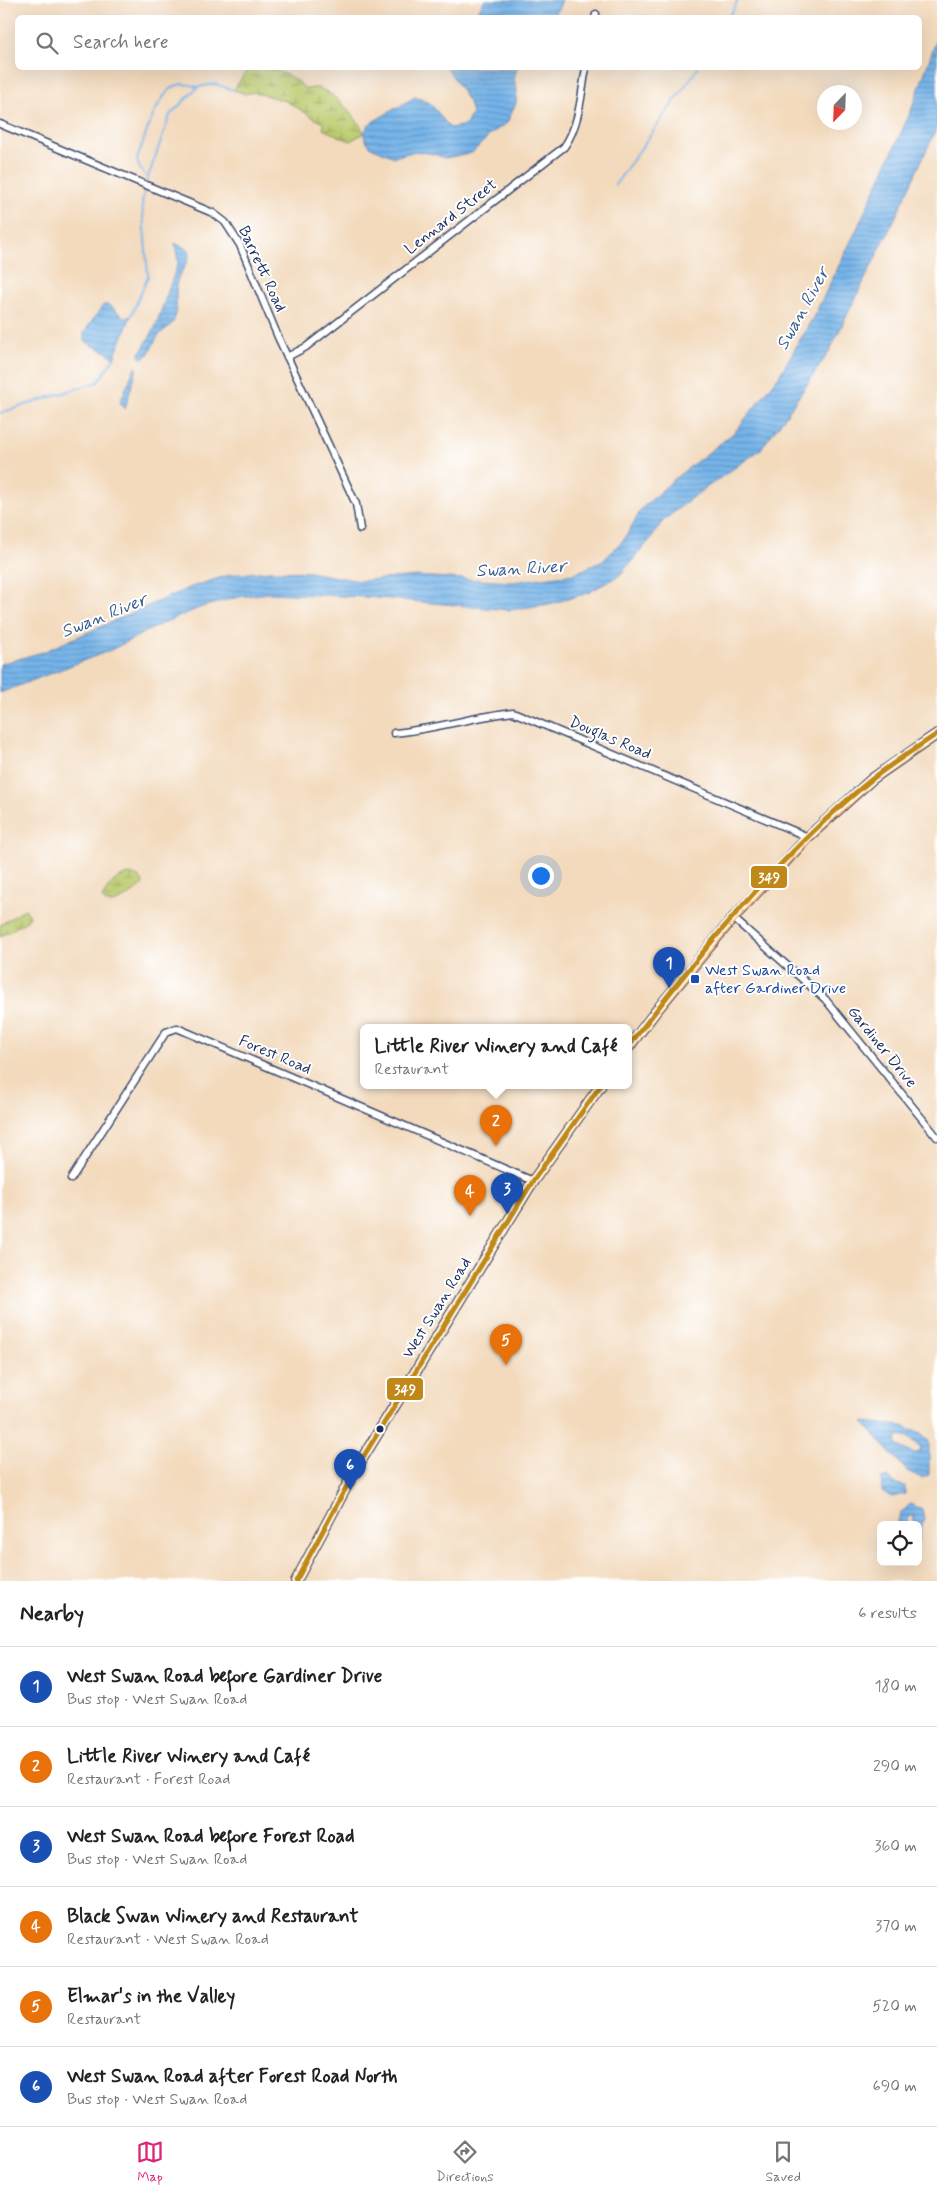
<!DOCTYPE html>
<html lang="en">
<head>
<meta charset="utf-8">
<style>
	:root { --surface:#fff; --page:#f2f2f2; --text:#222; --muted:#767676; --line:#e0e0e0; --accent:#db2777 }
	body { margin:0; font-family:Mynerve,sans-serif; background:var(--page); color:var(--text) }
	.controls { position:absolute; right:15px; bottom:15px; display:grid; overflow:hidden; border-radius:8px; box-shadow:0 5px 20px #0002 }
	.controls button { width:45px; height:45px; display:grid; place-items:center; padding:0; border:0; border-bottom:1px solid var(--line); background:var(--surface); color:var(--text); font:25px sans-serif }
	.compass { position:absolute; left:817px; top:85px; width:45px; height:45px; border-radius:50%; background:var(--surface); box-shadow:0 5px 20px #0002; rotate:203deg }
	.you { position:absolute; left:540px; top:875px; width:18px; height:18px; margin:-12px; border:4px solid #fff; border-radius:50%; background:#1a73e8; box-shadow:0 0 0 8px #1a73e833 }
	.badge { display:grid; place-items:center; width:32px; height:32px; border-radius:50%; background:var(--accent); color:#fff; font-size:16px; font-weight:700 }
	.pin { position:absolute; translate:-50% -41px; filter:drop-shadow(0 1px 2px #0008) }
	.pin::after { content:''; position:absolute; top:26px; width:18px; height:15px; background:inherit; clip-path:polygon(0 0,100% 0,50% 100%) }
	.popup { position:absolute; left:360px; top:1024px; width:272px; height:65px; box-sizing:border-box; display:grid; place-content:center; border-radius:8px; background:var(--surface); filter:drop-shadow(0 1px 4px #0005); font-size:16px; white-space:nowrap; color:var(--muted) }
	.popup b { font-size:19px; color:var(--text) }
	.popup::after { content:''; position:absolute; left:50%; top:100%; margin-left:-10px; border:10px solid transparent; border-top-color:var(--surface) }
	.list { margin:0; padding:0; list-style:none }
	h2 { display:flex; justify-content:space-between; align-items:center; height:65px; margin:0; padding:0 20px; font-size:21px }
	h2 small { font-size:16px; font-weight:400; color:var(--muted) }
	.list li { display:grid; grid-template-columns:32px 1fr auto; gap:15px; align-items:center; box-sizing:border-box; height:80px; padding:0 20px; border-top:1px solid var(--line) }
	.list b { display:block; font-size:19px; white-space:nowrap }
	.list p { margin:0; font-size:16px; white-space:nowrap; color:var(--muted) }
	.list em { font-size:16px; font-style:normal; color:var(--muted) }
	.icon { flex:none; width:28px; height:28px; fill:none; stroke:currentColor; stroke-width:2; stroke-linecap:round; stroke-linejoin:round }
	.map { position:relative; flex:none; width:937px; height:1581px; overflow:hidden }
	.search { position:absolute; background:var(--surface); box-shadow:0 5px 20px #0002; left:15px; right:15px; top:15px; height:55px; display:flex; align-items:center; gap:12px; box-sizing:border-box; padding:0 18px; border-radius:8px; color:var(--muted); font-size:19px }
	.sheet { height:545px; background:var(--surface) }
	nav { display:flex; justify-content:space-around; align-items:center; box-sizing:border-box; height:70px; border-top:1px solid var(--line); background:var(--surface); font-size:14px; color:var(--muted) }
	nav a { display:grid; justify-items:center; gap:2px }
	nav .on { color:var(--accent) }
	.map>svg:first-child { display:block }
	.wetland { fill:url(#wetland-marsh); stroke:#6b7d66 }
	.water { fill:url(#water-rules); stroke:#4872a4; fill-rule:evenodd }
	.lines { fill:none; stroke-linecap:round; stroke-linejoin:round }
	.stream { stroke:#75b4e9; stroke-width:2 }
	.minor-casing { stroke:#3b496c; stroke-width:9 }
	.primary-casing { stroke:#3b496c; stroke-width:12 }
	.minor { stroke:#fff; stroke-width:6 }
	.primary { stroke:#ffbb71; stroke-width:10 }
	.bus-1-casing { stroke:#fff; stroke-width:9 }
	.bus-1 { stroke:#c08818; stroke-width:5 }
	.transit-dot { fill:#1a4fb4; stroke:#fff; stroke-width:2 }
	.bus-dot { fill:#1b2f5e; stroke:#fff; stroke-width:2 }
	.labels { text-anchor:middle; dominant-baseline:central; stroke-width:4; stroke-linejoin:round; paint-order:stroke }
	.street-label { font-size:16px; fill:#1b2f5e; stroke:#fff }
	.transit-label { font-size:16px; fill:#164399; stroke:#fff; text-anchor:start }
	.water-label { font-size:18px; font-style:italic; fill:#3a5e8f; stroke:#fff }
	.line-badge { stroke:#fff; stroke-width:2 }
	.badge-label { font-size:14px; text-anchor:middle; font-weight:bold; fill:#fff }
</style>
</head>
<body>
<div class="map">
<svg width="937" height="1581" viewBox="0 0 937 1581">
	<defs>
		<pattern id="wetland-marsh" width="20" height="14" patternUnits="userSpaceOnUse" patternTransform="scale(1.25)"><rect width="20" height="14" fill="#bbcb6d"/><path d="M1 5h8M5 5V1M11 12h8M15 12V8" fill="none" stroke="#97a55d"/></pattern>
		<pattern id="water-rules" width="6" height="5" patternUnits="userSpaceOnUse" patternTransform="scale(1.25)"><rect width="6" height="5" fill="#75b4e9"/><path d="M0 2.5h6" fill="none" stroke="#5f93c0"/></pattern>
	</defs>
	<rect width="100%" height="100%" fill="#fff"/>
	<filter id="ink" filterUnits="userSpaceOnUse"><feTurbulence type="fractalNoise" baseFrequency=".02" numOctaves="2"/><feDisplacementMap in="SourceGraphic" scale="10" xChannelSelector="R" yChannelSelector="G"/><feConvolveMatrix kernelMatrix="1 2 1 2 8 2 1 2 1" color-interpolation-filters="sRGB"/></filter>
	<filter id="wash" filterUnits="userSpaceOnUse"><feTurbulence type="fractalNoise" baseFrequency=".0096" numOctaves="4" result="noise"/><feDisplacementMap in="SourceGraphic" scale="20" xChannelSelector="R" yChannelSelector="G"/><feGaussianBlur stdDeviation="1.12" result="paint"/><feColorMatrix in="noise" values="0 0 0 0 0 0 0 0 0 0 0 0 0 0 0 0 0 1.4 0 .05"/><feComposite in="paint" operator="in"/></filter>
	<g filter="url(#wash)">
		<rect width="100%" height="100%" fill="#f3dabd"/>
		<path class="wetland" d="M248 68C271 67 289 72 306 89 309 89 315 87 318 88 333 91 359 119 364 133L350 141 323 129 324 124 286 101 254 92 245 94 234 90Z
			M130 874C136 876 142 877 143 884 135 892 118 905 106 903L102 898C108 886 116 876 130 874Z
			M25 909 30 916 25 922 0 937V925Z"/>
		<path class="water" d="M485 0H562L559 8 551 17H474Z
			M937 38V127L899 210 829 352 787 414 760 450 690 499 663 521 649 541 620 575 588 593 550 604 509 610 367 597 269 593 238 597 202 607 163 623 111 650 0 693V664L43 652 191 587 229 575 270 571 309 572 360 581 416 576 512 582 573 574 603 561 625 538 642 508 678 476 735 432 779 376 816 312 855 233 911 111Z
			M447 68H517L514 79 517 90 516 103 507 123 492 133 472 153 445 158 434 154 415 151 394 157 371 147 365 139 364 133 369 124 415 97 430 103 450 128 466 125 472 113 469 102Z
			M175 243 189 250C190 263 183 267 178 278 174 290 178 306 175 317 174 325 166 328 161 333 154 340 152 350 146 357L141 358 139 355 155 328 178 263Z
			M103 305H109L125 318 131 316 114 358C105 349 94 348 84 340V333Z
			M135 367 137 368 125 409 120 402Z
			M863 1422 904 1426 909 1430 917 1431 929 1441V1475L922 1478 907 1471ZM906 1436 920 1446 921 1451 914 1454 898 1446 896 1442 898 1437Z
			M887 1477 896 1484 905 1486V1494L892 1497 882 1492 881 1479Z
			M910 1504 922 1509 924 1518 918 1542V1525H913L914 1515 909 1517 907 1525H897L900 1514Z"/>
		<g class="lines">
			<path class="stream" d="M729 18 738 0
				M147 177 139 167 137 159C145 139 158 85 183 84 187 84 194 86 198 87
				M146 183 170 115 198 87 215 84 234 90
				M615 185 698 68
				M131 316 148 276 142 204 145 188
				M0 413 98 382 114 358"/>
		</g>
	</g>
	<g filter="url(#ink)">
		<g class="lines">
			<g class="minor-casing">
				<path id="minor" d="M595 18 596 14
					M0 124 213 213 225 222 240 245 278 337 356 504 360 529
					M287 357 306 347 564 147C580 124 581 94 586 68
					M394 733C434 729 473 717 513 712L808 837
					M733 918 825 999 937 1137
					M71 1179 166 1032 177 1028 533 1181"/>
			</g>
			<g class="primary-casing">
				<path id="primary" d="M628 1048 656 1011 733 918 808 837 872 779 937 734
					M296 1581 357 1467 480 1267 533 1181 601 1085"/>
			</g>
			<use href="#minor" class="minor"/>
			<use href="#primary" class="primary"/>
			<g class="bus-1-casing">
				<path id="bus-1" d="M628 1047C699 954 780 854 871 780 892 763 915 749 937 734
					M296 1581 357 1467 533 1181 601 1085"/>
			</g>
			<use href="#bus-1" class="bus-1"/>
		</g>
	</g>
	<rect class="transit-dot" x="690" y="974" width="10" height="10" rx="2.5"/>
	<circle class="bus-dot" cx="380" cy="1429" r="4.5"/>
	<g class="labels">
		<g class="street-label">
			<text transform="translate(451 217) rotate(-38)">Lennard Street</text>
			<text transform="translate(262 269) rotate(65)">Barrett Road</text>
			<text transform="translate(610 738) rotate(23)">Douglas Road</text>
			<text transform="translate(882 1047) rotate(51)">Gardiner Drive</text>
			<text transform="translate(275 1055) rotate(23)">Forest Road</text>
			<text transform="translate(437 1308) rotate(-58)">West Swan Road</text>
		</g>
		<g class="transit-label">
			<text x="705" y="970">West Swan Road<tspan x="705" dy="18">after Gardiner Drive</tspan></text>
		</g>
		<g class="water-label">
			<text transform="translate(803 309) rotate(-61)">Swan River</text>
			<text transform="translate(521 569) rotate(-3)">Swan River</text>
			<text transform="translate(104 616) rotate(-22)">Swan River</text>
		</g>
	</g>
	<g class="line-badge">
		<rect x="750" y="865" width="38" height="24" rx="5" fill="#c08818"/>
		<rect x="386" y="1377" width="38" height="24" rx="5" fill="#c08818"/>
	</g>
	<g class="badge-label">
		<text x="769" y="882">349</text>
		<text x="405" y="1394">349</text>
	</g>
</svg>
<div class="controls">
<button><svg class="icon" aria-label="locate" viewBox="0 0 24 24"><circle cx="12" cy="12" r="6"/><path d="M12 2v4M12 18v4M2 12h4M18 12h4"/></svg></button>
</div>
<svg class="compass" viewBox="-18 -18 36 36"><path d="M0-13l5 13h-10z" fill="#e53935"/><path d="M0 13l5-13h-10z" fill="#767676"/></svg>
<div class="you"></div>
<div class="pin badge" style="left:669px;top:988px;background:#1a4fb4">1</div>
<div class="pin badge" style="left:496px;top:1146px;background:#e8710a">2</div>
<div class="popup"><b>Little River Winery and Café</b>Restaurant</div>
<div class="pin badge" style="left:507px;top:1214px;background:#1a4fb4">3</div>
<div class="pin badge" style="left:470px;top:1216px;background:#e8710a">4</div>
<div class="pin badge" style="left:506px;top:1365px;background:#e8710a">5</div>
<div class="pin badge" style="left:350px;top:1490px;background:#1a4fb4">6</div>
<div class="search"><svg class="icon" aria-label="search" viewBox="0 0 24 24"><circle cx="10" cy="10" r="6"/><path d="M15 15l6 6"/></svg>Search here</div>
</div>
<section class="sheet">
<h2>Nearby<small>6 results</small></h2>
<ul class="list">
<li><span class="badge" style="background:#1a4fb4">1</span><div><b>West Swan Road before Gardiner Drive</b><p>Bus stop · West Swan Road</p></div><em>180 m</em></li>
<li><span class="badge" style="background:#e8710a">2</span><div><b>Little River Winery and Café</b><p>Restaurant · Forest Road</p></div><em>290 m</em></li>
<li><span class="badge" style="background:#1a4fb4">3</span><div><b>West Swan Road before Forest Road</b><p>Bus stop · West Swan Road</p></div><em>360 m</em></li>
<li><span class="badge" style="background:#e8710a">4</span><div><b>Black Swan Winery and Restaurant</b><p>Restaurant · West Swan Road</p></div><em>370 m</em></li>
<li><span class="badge" style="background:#e8710a">5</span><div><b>Elmar's in the Valley</b><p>Restaurant</p></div><em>520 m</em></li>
<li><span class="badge" style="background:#1a4fb4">6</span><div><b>West Swan Road after Forest Road North</b><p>Bus stop · West Swan Road</p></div><em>690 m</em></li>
</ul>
</section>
<nav>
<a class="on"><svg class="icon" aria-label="map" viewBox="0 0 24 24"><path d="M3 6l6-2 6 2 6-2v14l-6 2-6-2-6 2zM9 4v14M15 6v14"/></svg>Map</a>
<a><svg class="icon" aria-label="directions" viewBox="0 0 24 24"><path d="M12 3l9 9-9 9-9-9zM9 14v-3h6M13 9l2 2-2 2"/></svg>Directions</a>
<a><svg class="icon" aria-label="saved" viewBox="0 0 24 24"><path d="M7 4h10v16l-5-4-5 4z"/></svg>Saved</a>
</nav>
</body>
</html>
